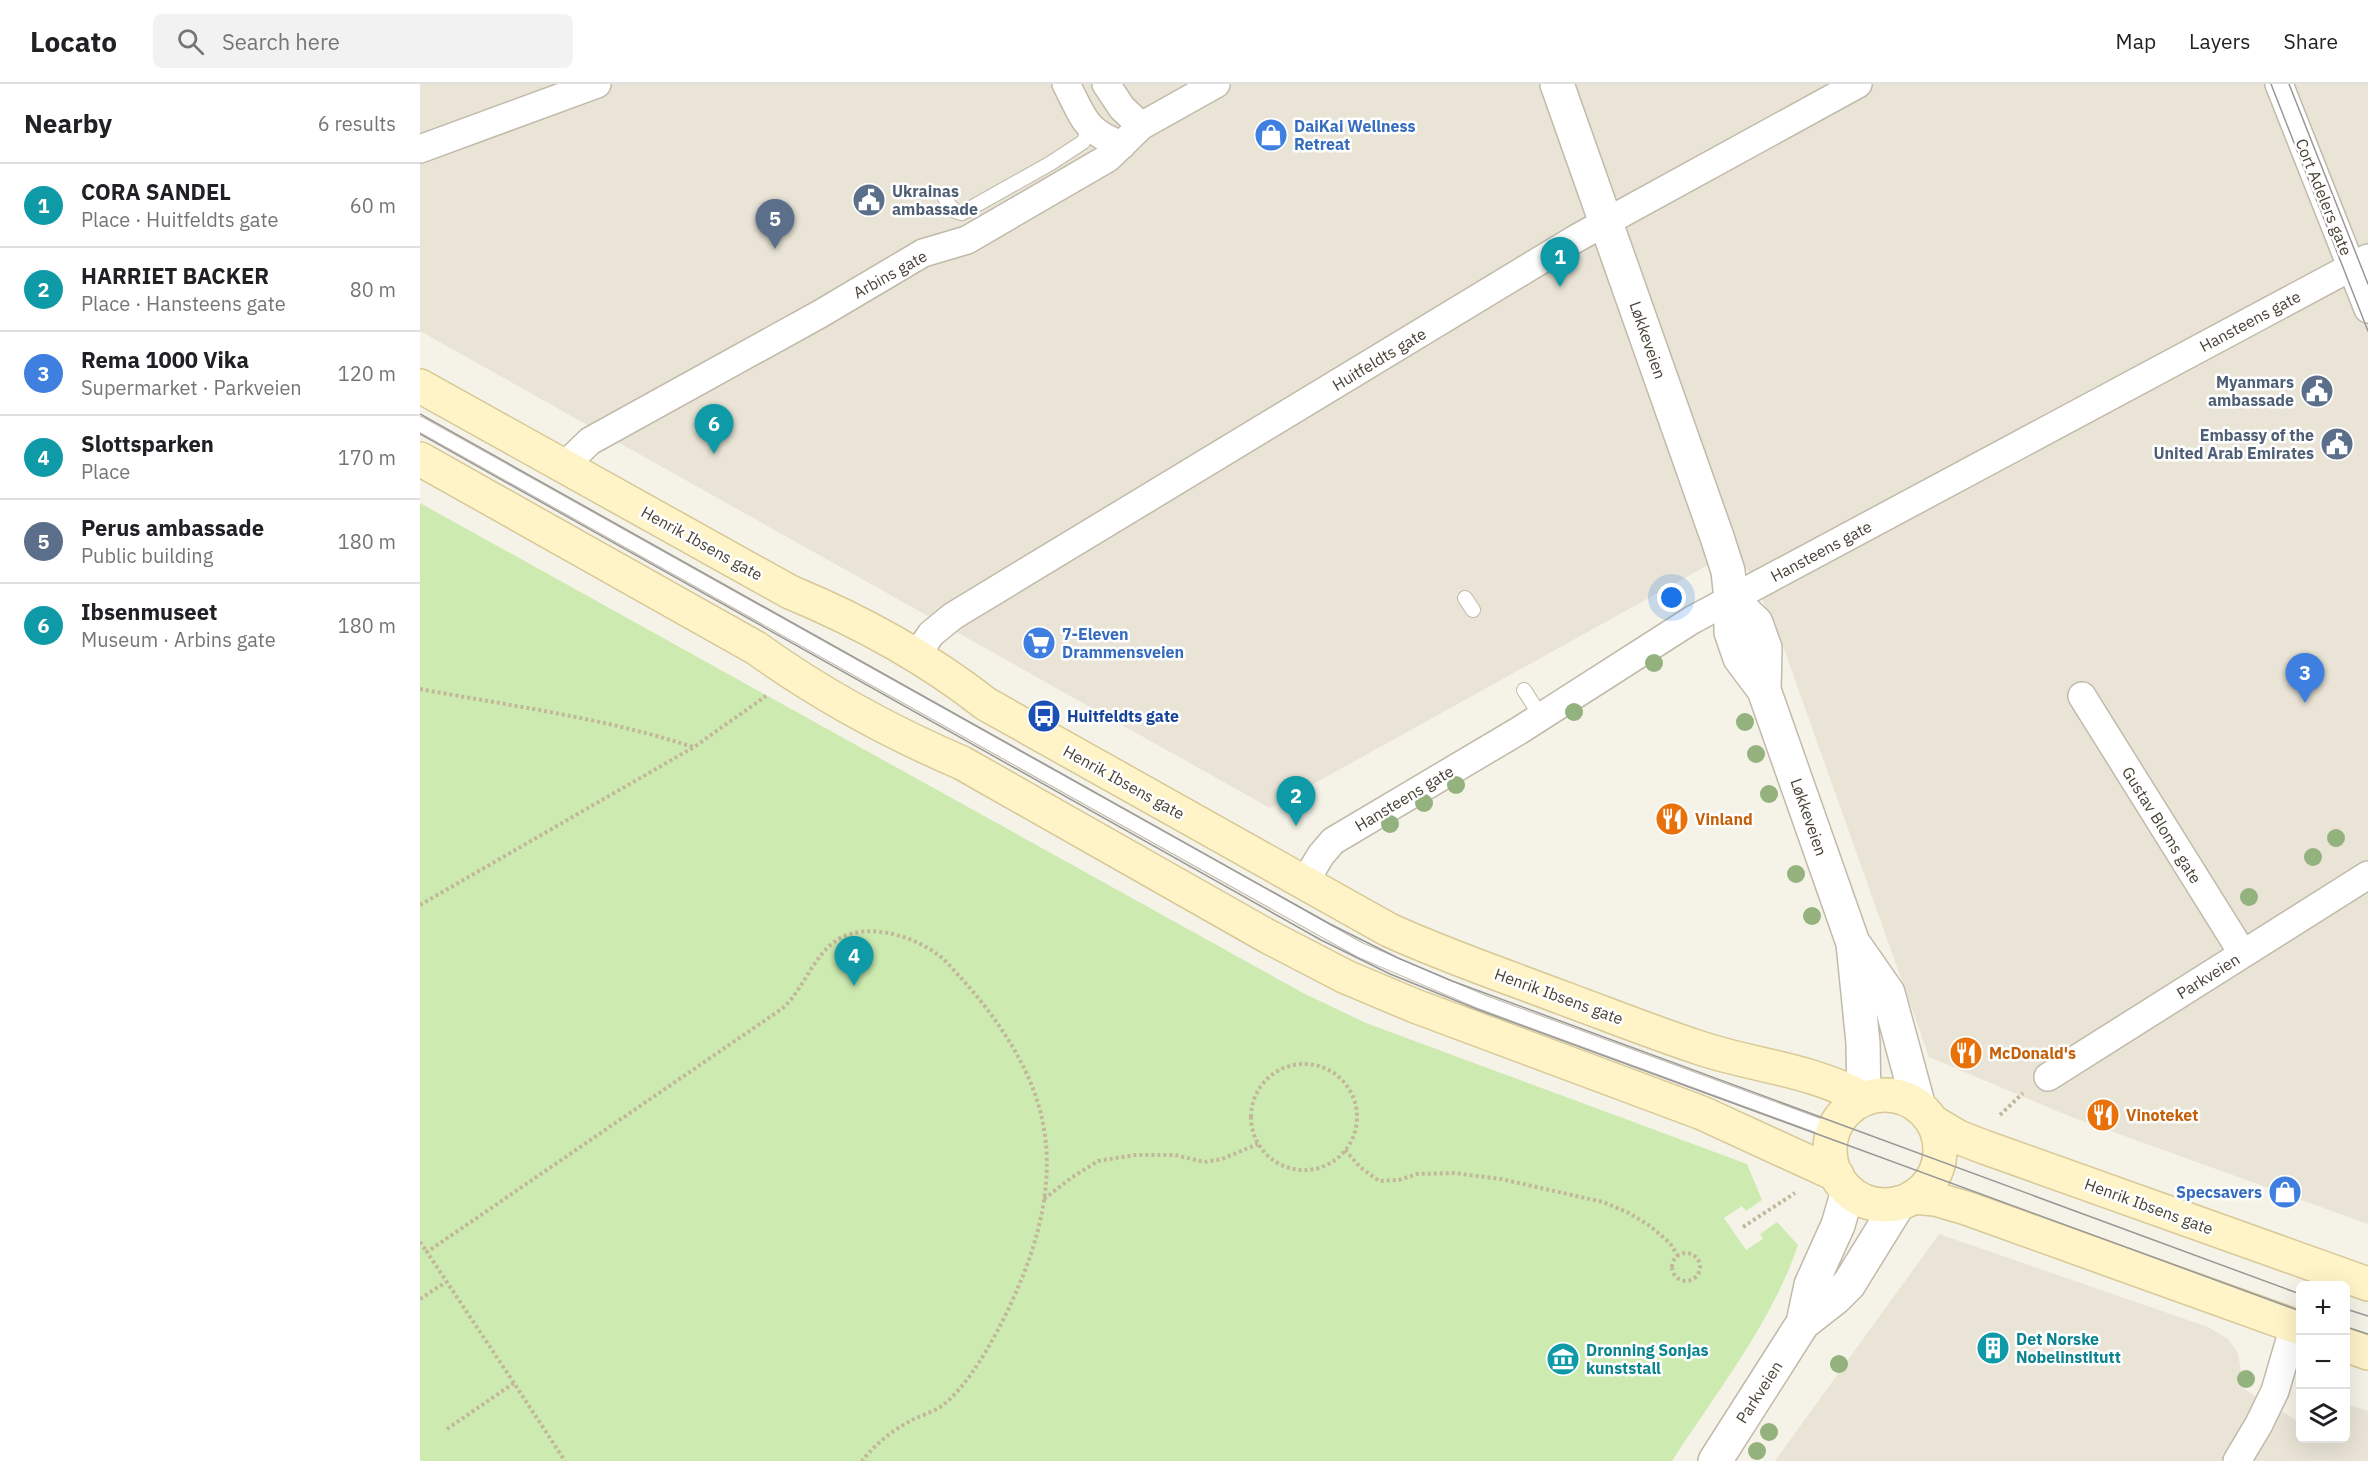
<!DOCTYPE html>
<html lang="en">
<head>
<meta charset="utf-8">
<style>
	:root { --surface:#fff; --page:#f2f2f2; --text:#202124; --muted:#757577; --line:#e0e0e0; --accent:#0b8043 }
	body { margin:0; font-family:"IBM Plex Sans",sans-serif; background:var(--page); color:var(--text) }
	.controls { position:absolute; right:18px; bottom:18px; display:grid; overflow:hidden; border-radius:9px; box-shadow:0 6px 24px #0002 }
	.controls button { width:54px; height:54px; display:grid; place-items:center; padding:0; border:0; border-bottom:2px solid var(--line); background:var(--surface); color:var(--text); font:30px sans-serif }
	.you { position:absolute; left:1252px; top:514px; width:21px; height:21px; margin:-15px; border:4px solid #fff; border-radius:50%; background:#1a73e8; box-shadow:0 0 0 9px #1a73e833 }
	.badge { display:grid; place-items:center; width:39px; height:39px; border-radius:50%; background:var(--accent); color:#fff; font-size:20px; font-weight:700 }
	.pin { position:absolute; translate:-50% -50px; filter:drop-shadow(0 2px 3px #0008) }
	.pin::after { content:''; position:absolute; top:32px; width:21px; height:18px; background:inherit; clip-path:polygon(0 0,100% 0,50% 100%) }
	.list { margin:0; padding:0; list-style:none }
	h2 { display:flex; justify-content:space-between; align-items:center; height:78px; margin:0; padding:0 24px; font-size:26px }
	h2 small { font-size:20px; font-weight:400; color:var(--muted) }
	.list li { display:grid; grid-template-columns:39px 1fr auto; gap:18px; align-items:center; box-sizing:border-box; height:84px; padding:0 24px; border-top:2px solid var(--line) }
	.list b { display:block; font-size:22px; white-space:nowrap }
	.list p { margin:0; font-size:20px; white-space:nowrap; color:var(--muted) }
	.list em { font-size:20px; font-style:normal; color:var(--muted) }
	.icon { flex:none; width:33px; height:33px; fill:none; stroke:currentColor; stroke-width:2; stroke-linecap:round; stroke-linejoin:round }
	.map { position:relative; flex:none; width:1948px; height:1377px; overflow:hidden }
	header { display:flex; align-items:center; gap:36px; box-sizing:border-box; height:84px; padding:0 30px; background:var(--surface); border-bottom:2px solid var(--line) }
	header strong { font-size:28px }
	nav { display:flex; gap:33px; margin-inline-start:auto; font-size:21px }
	.search { width:420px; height:54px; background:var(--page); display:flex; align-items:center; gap:15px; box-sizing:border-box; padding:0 21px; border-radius:9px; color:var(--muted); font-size:22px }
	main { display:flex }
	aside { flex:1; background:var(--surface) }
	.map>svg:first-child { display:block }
	.residential { fill:#e9e4d6 }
	.green { fill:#cdebb0 }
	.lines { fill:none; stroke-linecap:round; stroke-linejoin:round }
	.service-casing { stroke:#c1baaa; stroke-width:16 }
	.minor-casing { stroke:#c1baaa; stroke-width:30 }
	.tertiary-casing { stroke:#c1baaa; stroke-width:36 }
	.secondary-casing { stroke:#d7c896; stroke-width:36 }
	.path { stroke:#c3b79b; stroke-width:4; stroke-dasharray:3 3; stroke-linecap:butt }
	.service { stroke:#fff; stroke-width:14 }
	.minor { stroke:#fff; stroke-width:27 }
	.tertiary { stroke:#fff; stroke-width:33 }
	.secondary { stroke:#fff4c8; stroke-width:33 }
	.tram { stroke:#989898; stroke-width:1.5 }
	.tree { fill:#93b27d }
	.labels { text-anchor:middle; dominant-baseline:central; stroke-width:5; stroke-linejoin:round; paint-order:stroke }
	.shop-label { font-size:16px; font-weight:bold; fill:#366cbe; stroke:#fff; text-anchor:start }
	.service-label { font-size:16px; font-weight:bold; fill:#4e5e75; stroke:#fff; text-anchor:end }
	.street-label { font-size:16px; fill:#494236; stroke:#fff }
	.transit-label { font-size:16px; font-weight:bold; fill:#164399; stroke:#fff; text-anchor:start }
	.food-label { font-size:16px; font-weight:bold; fill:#c56008; stroke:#fff; text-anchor:start }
	.culture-label { font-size:16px; font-weight:bold; fill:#0d838f; stroke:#fff; text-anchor:start }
</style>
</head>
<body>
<header>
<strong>Locato</strong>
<div class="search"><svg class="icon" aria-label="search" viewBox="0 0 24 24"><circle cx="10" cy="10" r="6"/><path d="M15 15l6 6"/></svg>Search here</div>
<nav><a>Map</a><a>Layers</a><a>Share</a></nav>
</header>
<main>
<aside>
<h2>Nearby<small>6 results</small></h2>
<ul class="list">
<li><span class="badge" style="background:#0f9aa8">1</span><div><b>CORA SANDEL</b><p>Place · Huitfeldts gate</p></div><em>60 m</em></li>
<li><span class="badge" style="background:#0f9aa8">2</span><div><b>HARRIET BACKER</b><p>Place · Hansteens gate</p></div><em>80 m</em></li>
<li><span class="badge" style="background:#3f7fe0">3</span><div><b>Rema 1000 Vika</b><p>Supermarket · Parkveien</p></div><em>120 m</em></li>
<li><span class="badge" style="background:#0f9aa8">4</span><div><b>Slottsparken</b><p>Place</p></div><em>170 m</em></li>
<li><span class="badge" style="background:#5c6f8a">5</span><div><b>Perus ambassade</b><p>Public building</p></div><em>180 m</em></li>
<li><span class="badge" style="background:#0f9aa8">6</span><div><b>Ibsenmuseet</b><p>Museum · Arbins gate</p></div><em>180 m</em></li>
</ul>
</aside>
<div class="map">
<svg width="1948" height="1377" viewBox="0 0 1948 1377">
	<rect width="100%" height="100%" fill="#f5f2e8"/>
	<path class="residential" d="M0 0H1948V1140L1649 1032 1509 973 1358 548 1317 465 850 724 0 247Z
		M1519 1150 1788 1243 1808 1255 1818 1269 1821 1288 1819 1302 1876 1336 1880 1333V1354H1926V1320L1948 1327V1377H1355Z"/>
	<path class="green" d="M0 419 883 909 946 939 1327 1080 1342 1116 1326 1127 1322 1122 1304 1134 1326 1166 1343 1155 1340 1150 1357 1138 1378 1161C1352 1238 1296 1309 1252 1377H0Z"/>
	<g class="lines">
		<g class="service-casing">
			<path id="service" d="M525 114C530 122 532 128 542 129L631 79 663 58 670 45
				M0 340 940 866 1062 918 1413 1047
				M1045 514 1053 526
				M1104 606 1120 631"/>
		</g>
		<g class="minor-casing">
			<path id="minor" d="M646 0C664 34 664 47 702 61
				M686 0 702 24 721 42
				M1859 0 1948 225
				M0 65 177 0
				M144 382 170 357 400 230 503 169 547 156 688 74 721 42 796 0
				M496 572 511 550 533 532 1157 154 1438 0
				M1662 612 1823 870
				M884 799 901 771 913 757 1100 646 1272 536 1948 174
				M1628 993 1948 791
				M1817 1377 1839 1340 1855 1307 1874 1242"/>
		</g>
		<g class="tertiary-casing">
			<path id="tertiary" d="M1137 0 1297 453 1308 487 1311 515V548L1320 574 1344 606 1433 859 1443 959 1444 1015
				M1311 515 1336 539 1345 564 1344 606
				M1436 863 1468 909 1499 1023
				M1383 1239 1391 1201 1418 1141 1428 1107
				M1295 1377 1383 1239 1415 1214 1429 1200 1479 1119"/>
		</g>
		<g class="secondary-casing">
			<path id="secondary" d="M0 302 370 508C440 537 506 573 566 620L969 846C1026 872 1085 892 1143 914 1189 931 1234 949 1280 964 1334 982 1394 986 1444 1015
				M0 375 336 564C400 610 470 648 542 679L847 852 926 893 995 922 1282 1029 1417 1091
				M1410 1066a55 55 0 1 1 110 0a55 55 0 1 1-110 0Z
				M1513 1038 1538 1053 1564 1063 1948 1200
				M1493 1113 1515 1115 1546 1124 1880 1244
				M1926 1261 1948 1269"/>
		</g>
		<path class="path" d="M0 605C91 622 185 634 273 663
			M0 821 274 663 346 612
			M831 1033a53 53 0 1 1 106 0a53 53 0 1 1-106 0Z
			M1580 1031 1603 1009
			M925 1066 940 1083 959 1097 979 1096 997 1090 1034 1089 1081 1095 1183 1118 1209 1129 1230 1142 1250 1159 1258 1172
			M624 1115 651 1094 678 1077 715 1071H755L784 1078 802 1075 838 1060
			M1323 1143 1375 1109
			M0 1158 7 1168
			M1252 1183a14 14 0 1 1 28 0a14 14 0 1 1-28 0Z
			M0 1215 26 1198
			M94 1299 7 1168 363 924C386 903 396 862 427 851 456 841 494 853 517 870 527 877 535 888 543 896 580 938 615 989 624 1045 630 1081 626 1118 616 1153 604 1199 561 1292 523 1321 515 1327 503 1331 494 1335 474 1345 456 1359 442 1377
			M27 1345 94 1299 145 1377"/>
		<use href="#service" class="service"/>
		<use href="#minor" class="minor"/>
		<use href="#tertiary" class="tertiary"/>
		<use href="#secondary" class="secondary"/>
		<path class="tram" d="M1851 0 1948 247
			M1869 0 1948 200
			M0 330 910 840 978 874 1032 897 1880 1210
			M0 350 901 856 970 890 1059 926 1880 1227
			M1926 1225 1948 1232
			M1926 1243 1948 1250"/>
	</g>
	<g class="tree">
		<circle cx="1234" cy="579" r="9"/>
		<circle cx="1154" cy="628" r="9"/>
		<circle cx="1325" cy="638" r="9"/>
		<circle cx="1336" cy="670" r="9"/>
		<circle cx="1036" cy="701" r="9"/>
		<circle cx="1349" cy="710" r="9"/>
		<circle cx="1004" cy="719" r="9"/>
		<circle cx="970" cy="740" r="9"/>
		<circle cx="1916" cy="754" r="9"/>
		<circle cx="1893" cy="773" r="9"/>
		<circle cx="1376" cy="790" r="9"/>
		<circle cx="1829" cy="813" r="9"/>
		<circle cx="1392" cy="832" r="9"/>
		<circle cx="1419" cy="1280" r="9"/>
		<circle cx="1826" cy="1295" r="9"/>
		<circle cx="1349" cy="1348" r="9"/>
		<circle cx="1337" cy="1367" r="9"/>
	</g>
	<defs>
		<g id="shop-disc" transform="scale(1.725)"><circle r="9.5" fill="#3f7fe0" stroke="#fff"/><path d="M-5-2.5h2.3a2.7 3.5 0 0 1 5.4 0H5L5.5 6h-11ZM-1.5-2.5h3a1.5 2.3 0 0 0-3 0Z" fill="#fff"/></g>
		<g id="civic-disc" transform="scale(1.725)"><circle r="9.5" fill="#5c6f8a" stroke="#fff"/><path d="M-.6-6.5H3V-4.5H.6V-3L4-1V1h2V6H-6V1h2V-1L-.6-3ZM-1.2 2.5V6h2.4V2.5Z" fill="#fff"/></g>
		<g id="supermarket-disc" transform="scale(1.725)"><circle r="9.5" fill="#3f7fe0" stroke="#fff"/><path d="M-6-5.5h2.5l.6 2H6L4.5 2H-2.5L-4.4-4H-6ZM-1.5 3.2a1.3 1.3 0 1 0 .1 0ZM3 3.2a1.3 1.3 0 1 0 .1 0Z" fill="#fff"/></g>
		<g id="bus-disc" transform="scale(1.725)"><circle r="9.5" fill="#1a4fb4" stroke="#fff"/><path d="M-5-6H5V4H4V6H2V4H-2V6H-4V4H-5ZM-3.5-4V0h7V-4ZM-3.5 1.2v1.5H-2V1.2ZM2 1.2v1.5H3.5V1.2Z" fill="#fff"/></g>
		<g id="restaurant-disc" transform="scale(1.725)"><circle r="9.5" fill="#e8710a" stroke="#fff"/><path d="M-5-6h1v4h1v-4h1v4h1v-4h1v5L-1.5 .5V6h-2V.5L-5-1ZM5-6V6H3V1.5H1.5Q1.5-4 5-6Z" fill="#fff"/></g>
		<g id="building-disc" transform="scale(1.725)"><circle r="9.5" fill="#0f9aa8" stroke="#fff"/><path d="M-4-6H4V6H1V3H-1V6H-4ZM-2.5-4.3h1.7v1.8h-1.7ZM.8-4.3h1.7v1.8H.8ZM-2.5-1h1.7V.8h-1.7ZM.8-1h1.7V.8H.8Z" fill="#fff"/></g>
		<g id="museum-disc" transform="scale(1.725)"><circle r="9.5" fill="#0f9aa8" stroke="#fff"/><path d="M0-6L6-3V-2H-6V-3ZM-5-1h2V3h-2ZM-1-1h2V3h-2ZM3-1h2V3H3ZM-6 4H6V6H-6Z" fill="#fff"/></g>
	</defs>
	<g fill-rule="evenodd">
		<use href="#shop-disc" x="851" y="51"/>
		<use href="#civic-disc" x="449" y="116"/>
		<use href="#civic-disc" x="1897" y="307"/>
		<use href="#civic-disc" x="1917" y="360"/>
		<use href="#supermarket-disc" x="619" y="559"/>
		<use href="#bus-disc" x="624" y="632"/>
		<use href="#restaurant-disc" x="1252" y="735"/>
		<use href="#restaurant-disc" x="1546" y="969"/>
		<use href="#restaurant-disc" x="1683" y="1031"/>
		<use href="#shop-disc" x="1865" y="1108"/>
		<use href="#building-disc" x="1573" y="1264"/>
		<use href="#museum-disc" x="1143" y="1275"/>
	</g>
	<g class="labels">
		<g class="shop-label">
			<text x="874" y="42">DaiKai Wellness<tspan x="874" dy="18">Retreat</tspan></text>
			<text x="642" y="550">7-Eleven<tspan x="642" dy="18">Drammensveien</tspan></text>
			<text x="1842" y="1108" text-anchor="end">Specsavers</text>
		</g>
		<g class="service-label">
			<text x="472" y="107" text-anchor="start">Ukrainas<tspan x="472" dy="18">ambassade</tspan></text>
			<text x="1874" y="298">Myanmars<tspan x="1874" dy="18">ambassade</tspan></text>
			<text x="1894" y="351">Embassy of the<tspan x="1894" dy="18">United Arab Emirates</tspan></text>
		</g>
		<g class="street-label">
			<text transform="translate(1904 113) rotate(68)">Cort Adelers gate</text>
			<text transform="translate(470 190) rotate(-29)">Arbins gate</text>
			<text transform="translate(1830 237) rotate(-28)">Hansteens gate</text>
			<text transform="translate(1228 256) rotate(71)">Løkkeveien</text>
			<text transform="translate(959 275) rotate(-31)">Huitfeldts gate</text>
			<text transform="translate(282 459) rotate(29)">Henrik Ibsens gate</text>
			<text transform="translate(1401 467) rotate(-28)">Hansteens gate</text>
			<text transform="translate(704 698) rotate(29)">Henrik Ibsens gate</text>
			<text transform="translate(984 714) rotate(-31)">Hansteens gate</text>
			<text transform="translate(1389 733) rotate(71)">Løkkeveien</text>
			<text transform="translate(1742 741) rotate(58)">Gustav Bloms gate</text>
			<text transform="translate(1788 892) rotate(-32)">Parkveien</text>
			<text transform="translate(1139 912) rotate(20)">Henrik Ibsens gate</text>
			<text transform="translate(1729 1122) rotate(20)">Henrik Ibsens gate</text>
			<text transform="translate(1339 1308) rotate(-57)">Parkveien</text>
		</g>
		<g class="transit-label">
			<text x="647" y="632">Huitfeldts gate</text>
		</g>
		<g class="food-label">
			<text x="1275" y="735">Vinland</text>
			<text x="1569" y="969">McDonald's</text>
			<text x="1706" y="1031">Vinoteket</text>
		</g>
		<g class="culture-label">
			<text x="1596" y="1255">Det Norske<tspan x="1596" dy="18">Nobelinstitutt</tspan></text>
			<text x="1166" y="1266">Dronning Sonjas<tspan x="1166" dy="18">kunststall</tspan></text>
		</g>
	</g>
</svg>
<div class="controls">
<button>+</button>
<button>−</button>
<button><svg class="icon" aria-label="layers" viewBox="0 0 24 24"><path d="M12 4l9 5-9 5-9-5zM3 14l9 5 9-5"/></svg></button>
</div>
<div class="you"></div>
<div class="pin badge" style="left:1140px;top:203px;background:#0f9aa8">1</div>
<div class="pin badge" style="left:876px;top:742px;background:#0f9aa8">2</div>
<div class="pin badge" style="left:1885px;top:619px;background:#3f7fe0">3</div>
<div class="pin badge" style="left:434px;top:902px;background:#0f9aa8">4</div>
<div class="pin badge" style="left:355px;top:165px;background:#5c6f8a">5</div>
<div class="pin badge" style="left:294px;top:370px;background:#0f9aa8">6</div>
</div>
</main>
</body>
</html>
